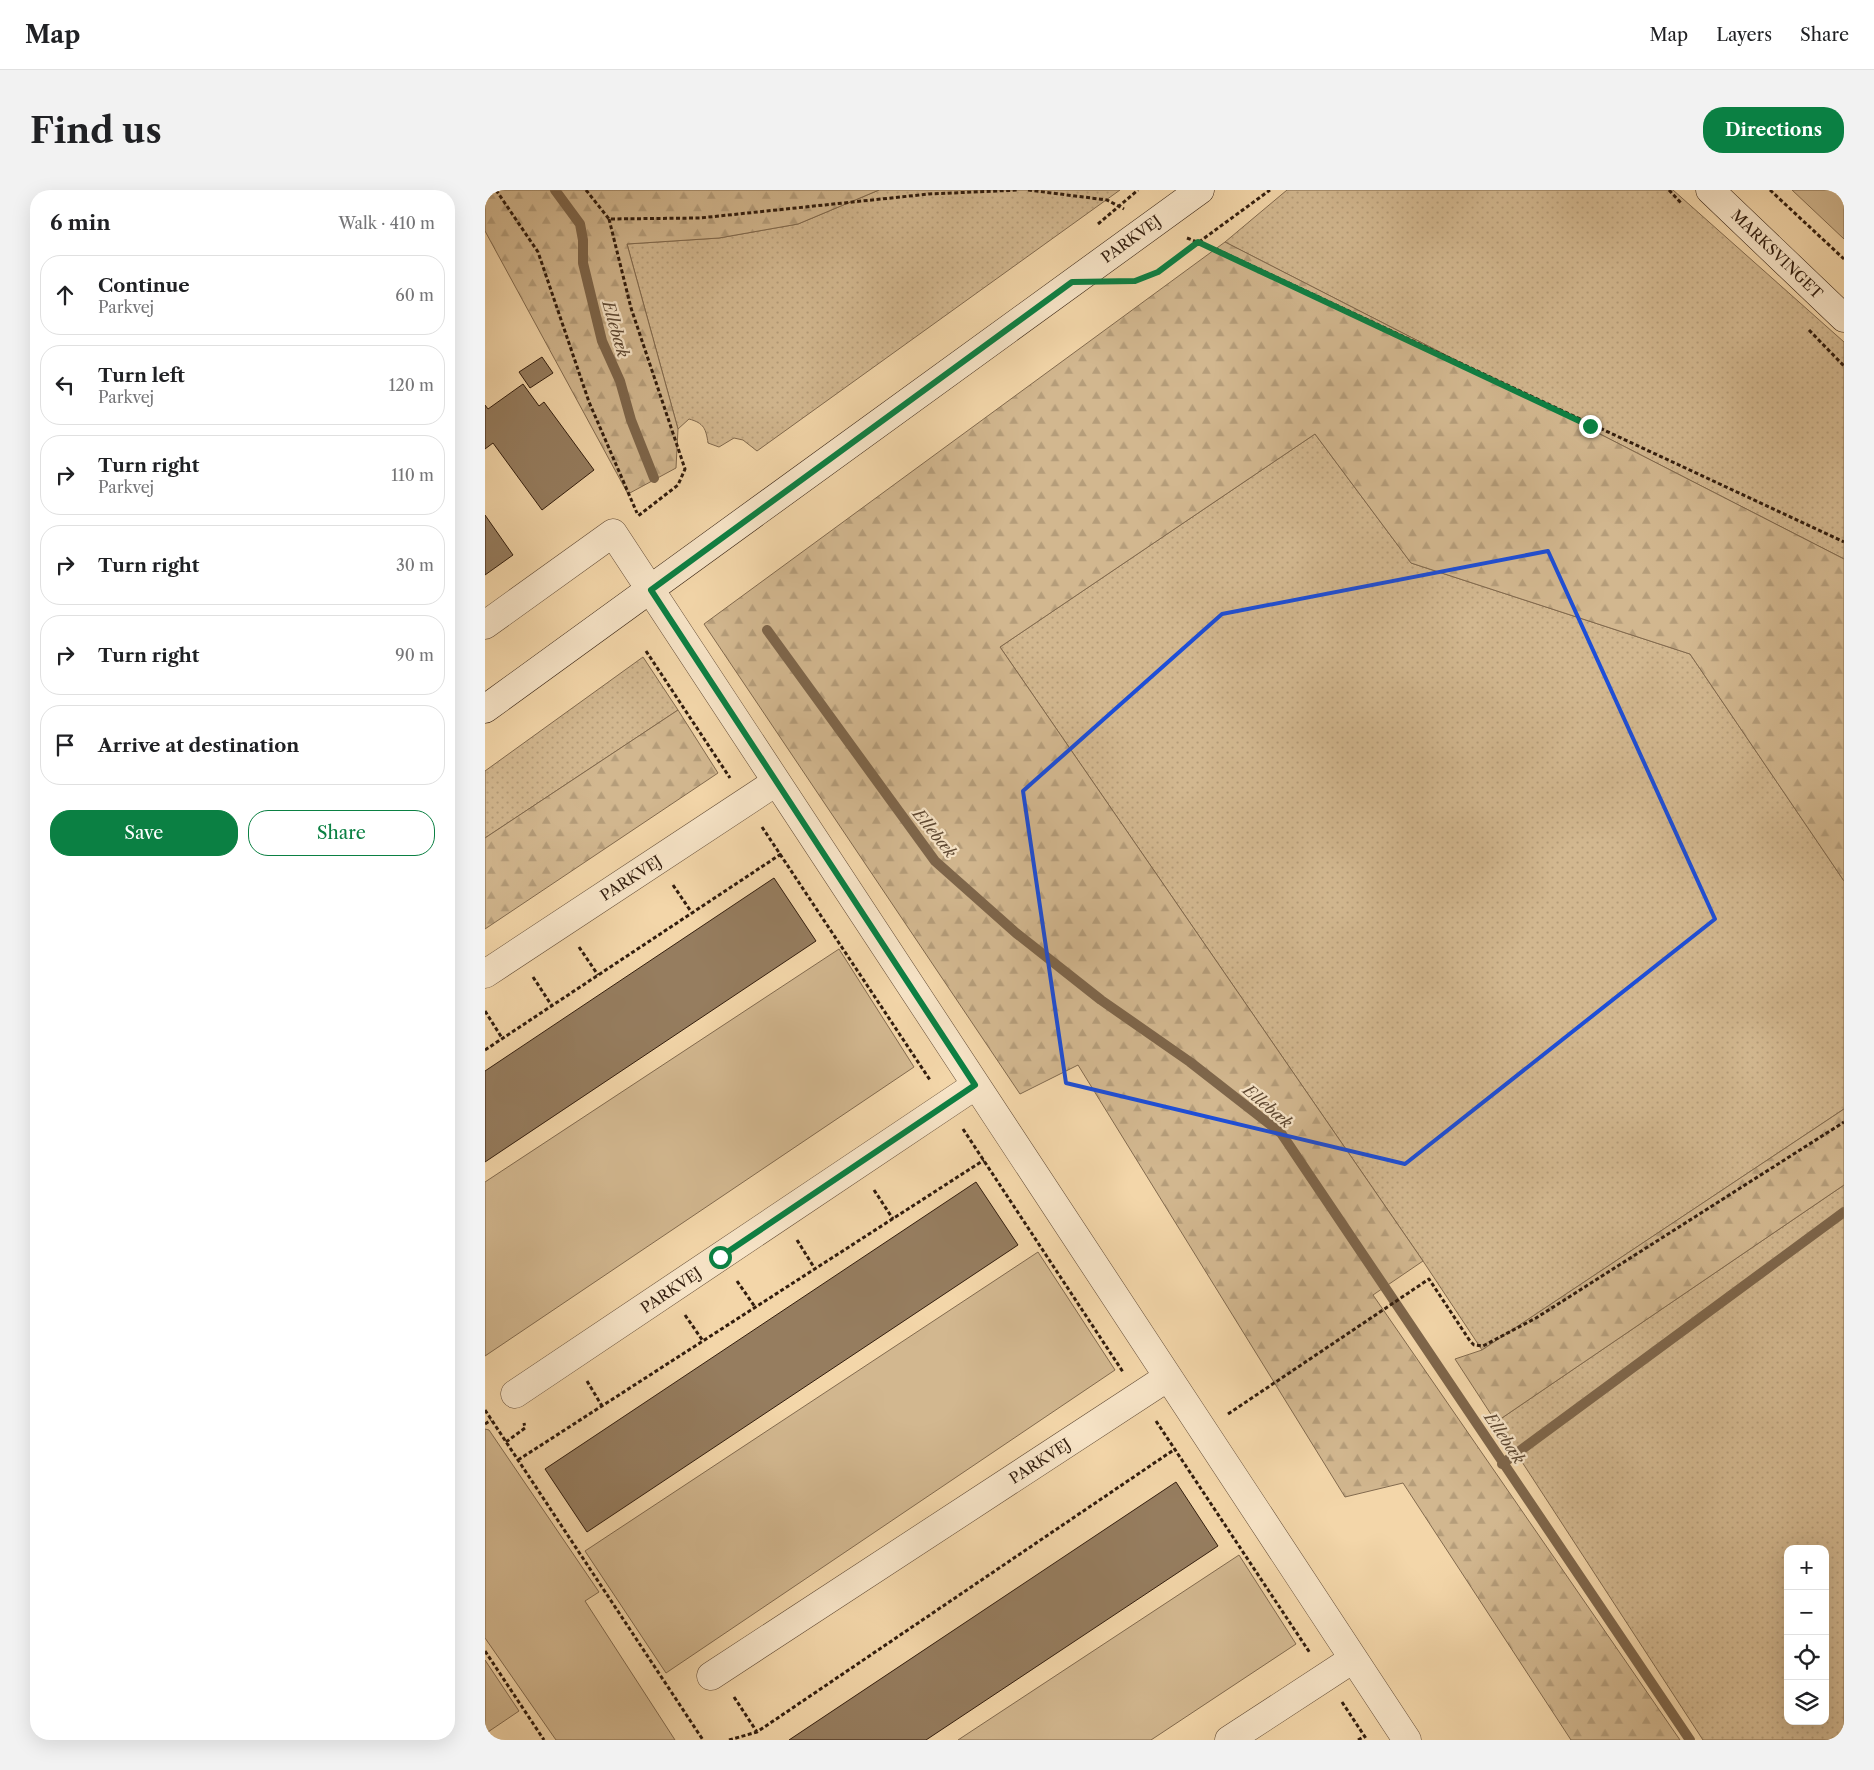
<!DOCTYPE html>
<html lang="en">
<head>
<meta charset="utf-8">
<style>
	:root { --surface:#fff; --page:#f2f2f2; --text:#202124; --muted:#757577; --line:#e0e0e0; --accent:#0b8043 }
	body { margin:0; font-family:"Libre Caslon Text",serif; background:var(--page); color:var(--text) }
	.controls { position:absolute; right:15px; bottom:15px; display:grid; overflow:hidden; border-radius:10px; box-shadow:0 5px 20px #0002 }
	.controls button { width:45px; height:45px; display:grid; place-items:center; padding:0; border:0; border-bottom:1px solid var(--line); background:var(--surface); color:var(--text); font:25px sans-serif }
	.stop { position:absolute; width:15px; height:15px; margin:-11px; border:4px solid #0b8043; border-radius:50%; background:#fff }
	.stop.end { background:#0b8043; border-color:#fff; box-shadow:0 1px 5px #0008 }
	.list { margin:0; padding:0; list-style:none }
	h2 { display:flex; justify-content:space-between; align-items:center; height:65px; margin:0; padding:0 20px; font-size:21px }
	h2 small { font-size:16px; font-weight:400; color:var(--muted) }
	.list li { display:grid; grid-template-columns:32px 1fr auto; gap:15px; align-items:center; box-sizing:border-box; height:80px; margin:0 10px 10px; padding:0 10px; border:1px solid var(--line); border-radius:20px }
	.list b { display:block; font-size:19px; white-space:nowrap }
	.list p { margin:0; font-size:16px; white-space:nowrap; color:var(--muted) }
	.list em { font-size:16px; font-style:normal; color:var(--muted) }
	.actions { display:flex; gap:10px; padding:15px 20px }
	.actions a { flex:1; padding:11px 0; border:1px solid var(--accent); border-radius:20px; text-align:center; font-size:18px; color:var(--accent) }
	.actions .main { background:var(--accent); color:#fff }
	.icon { flex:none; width:28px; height:28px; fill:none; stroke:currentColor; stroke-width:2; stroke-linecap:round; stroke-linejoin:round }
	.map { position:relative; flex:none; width:1359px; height:1550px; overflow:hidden; border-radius:20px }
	header { display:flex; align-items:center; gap:30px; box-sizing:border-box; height:70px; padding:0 25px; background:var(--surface); border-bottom:1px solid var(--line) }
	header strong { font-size:24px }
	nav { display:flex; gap:28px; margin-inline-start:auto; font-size:18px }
	.intro { display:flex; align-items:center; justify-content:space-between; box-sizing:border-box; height:120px; padding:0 30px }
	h1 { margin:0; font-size:35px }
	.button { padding:12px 22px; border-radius:20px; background:var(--accent); color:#fff; font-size:18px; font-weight:700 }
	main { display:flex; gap:30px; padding:0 30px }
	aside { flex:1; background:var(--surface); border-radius:20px; box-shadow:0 5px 20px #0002 }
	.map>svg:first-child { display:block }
	.grass { fill:url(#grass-dots); stroke:#826a4e; fill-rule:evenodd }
	.forest { fill:url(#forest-firs); stroke:#826a4e }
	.park { fill:#d2b78f; stroke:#826a4e }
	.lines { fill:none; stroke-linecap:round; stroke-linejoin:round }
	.stream { stroke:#7e664b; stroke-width:10 }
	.building { fill:#967d5f; stroke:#321d0e }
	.street-casing { stroke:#624b35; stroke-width:29 }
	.secondary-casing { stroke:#321d0e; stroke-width:29 }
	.path { stroke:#321d0e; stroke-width:3; stroke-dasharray:4 2.5; stroke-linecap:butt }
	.street { stroke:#f7e4c7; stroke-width:28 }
	.secondary { stroke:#f7e4c7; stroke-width:28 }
	.route { stroke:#0b8043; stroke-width:6 }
	.marked { fill:none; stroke:#1d4ed8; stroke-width:4; stroke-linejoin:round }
	.labels { text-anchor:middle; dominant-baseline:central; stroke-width:4.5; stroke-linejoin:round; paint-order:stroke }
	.street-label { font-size:15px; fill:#321d0e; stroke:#f7e4c7 }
	.water-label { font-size:16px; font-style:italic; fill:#5e4832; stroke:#f7e4c7 }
</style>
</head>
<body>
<header>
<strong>Map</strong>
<nav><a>Map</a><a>Layers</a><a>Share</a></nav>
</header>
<div class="intro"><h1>Find us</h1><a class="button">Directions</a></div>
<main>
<aside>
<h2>6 min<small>Walk · 410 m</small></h2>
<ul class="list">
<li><svg class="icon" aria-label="ahead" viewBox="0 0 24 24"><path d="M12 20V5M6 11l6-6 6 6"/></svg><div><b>Continue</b><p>Parkvej</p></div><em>60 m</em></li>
<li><svg class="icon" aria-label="left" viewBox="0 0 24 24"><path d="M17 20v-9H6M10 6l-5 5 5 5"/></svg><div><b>Turn left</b><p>Parkvej</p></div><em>120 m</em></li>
<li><svg class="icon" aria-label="right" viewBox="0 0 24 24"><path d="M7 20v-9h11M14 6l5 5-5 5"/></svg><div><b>Turn right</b><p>Parkvej</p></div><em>110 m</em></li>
<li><svg class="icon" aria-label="right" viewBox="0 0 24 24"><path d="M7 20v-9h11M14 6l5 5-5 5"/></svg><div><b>Turn right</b></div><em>30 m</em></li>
<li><svg class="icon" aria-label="right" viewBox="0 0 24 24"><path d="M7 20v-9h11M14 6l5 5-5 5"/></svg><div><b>Turn right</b></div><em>90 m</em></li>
<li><svg class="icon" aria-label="arrive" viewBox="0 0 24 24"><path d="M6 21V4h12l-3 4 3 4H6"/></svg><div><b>Arrive at destination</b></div></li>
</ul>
<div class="actions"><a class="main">Save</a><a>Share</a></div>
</aside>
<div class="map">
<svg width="1359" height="1550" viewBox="0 0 1359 1550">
	<defs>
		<pattern id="grass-dots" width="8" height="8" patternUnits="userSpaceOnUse" patternTransform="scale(1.25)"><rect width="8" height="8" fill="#d2b78f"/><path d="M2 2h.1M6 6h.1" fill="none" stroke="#b59d7a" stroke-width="1.8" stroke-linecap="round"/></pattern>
		<pattern id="forest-firs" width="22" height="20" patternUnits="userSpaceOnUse" patternTransform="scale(1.25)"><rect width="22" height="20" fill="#d2b78f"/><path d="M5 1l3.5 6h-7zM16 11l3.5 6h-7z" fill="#b59d7a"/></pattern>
	</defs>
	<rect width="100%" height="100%" fill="#f3d6a9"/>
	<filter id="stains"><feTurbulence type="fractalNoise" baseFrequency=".004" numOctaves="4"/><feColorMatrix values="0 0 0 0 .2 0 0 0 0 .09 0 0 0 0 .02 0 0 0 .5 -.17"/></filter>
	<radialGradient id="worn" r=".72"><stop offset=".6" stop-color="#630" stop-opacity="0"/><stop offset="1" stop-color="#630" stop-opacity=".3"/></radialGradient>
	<path class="grass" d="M394 0H635L272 261 258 250 249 248 234 257 223 253C221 239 219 233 204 229L193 239 142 54 234 48 313 34Z
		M802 0H1188L1359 152V369L740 52Z
		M830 244 926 373 1205 464 1359 691V919L997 1160 938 1071 515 457Z
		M158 467 193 520 0 648V581Z
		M1359 995V1550H1218L1011 1232ZM1303 1359H1340V1531H1303Z"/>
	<path class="forest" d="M0 0H394L313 34 234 48 142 54 193 239 191 278 143 304 0 41Z
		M740 52 1359 369V691L1205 464 926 373 830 244 515 457 938 1071 888 1105 1195 1550H1086L918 1293 860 1307 593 875 535 904 219 434Z
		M193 520 233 583 0 739V648Z
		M1359 919V995L1011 1232 970 1169 997 1160Z"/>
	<path class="park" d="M1307 0H1359V49Z
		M354 759 429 877 0 1166V992Z
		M553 1062 630 1180 181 1483 100 1361Z
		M0 1239 4 1240 114 1402 100 1411 190 1550H71L0 1448Z
		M754 1365 811 1454 666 1550H473Z
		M0 1470 34 1521 0 1544Z"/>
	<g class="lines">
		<path class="stream" d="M70 0 95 34 98 50V73L117 151 135 191 146 230 169 288
			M282 440 450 671 531 743 616 810 705 872 796 943 1205 1550
			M1017 1274 1359 1022"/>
	</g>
	<path class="building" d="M57 167 68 183 45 198 34 182Z
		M38 194 54 216 59 212 109 280 57 320 8 253 0 259V215L3 219Z
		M0 325 28 365 0 385Z
		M289 688 331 751 0 972V881Z
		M491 992 533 1055 102 1342 60 1279Z
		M691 1292 733 1356 441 1550H304Z"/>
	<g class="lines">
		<g class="street-casing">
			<path id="street" d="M0 435 128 343 922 1550
				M0 784 291 592
				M30 1204 491 895
				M226 1486 683 1187
				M744 1550 868 1469"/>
		</g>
		<g class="secondary-casing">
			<path id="secondary" d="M1225 0 1359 128
				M0 519 715 0"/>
		</g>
		<path class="path" d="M11 0 53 62 104 212 152 323
			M101 0 124 29 215 28 444 4 534 0
			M543 0 622 10 639 19
			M1184 0 1197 14
			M1285 0 1359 69
			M124 29 146 118 200 279 193 295 153 326
			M613 34 653 0
			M702 48 733 60 1359 352
			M641 92 650 91 673 82 785 0
			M1324 140 1359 176
			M161 461 245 588
			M277 637 445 890
			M188 695 207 723
			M94 757 113 785
			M48 787 67 816
			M0 821 17 848
			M0 860 296 664
			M478 939 638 1182
			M389 1000 408 1029
			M312 1050 330 1079
			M252 1091 270 1117
			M200 1125 218 1151
			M102 1191 117 1216
			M0 1220 218 1550
			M743 1224 944 1089 985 1151 989 1155 998 1156 1051 1128 1359 932
			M671 1231 825 1463
			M0 1234 6 1230
			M21 1252 40 1238 39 1233
			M33 1270 499 970
			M0 1461 59 1550
			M249 1507 272 1542
			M857 1512 882 1550
			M244 1550 272 1542 690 1259
			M873 1550 880 1546"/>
		<use href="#street" class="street"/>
		<use href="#secondary" class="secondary"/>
	</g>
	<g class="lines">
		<path class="route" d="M235 1067 490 895 166 400 587 92 650 91 673 82 713 52 1105 236"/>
	</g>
	<path class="marked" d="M1063 361 1230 729 920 974 581 893 538 601 737 424Z"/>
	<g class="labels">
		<g class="street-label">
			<text transform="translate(646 49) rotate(-36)">PARKVEJ</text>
			<text transform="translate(1292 64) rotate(44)">MARKSVINGET</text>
			<text transform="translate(146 688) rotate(-33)">PARKVEJ</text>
			<text transform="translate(186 1100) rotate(-34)">PARKVEJ</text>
			<text transform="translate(555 1271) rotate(-33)">PARKVEJ</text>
		</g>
		<g class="water-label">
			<text transform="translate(131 139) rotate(74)">Ellebæk</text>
			<text transform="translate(450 643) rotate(51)">Ellebæk</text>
			<text transform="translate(783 916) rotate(40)">Ellebæk</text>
			<text transform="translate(1020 1248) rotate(56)">Ellebæk</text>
		</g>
	</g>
	<rect width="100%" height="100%" filter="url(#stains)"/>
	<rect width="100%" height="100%" fill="url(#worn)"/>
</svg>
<div class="controls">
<button>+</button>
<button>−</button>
<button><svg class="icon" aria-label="locate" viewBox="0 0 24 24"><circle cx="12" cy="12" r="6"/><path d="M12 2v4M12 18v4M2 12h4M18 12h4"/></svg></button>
<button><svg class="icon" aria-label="layers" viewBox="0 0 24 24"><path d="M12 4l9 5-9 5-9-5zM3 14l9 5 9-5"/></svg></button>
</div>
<div class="stop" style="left:235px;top:1067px"></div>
<div class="stop end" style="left:1105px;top:236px"></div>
</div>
</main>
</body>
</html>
